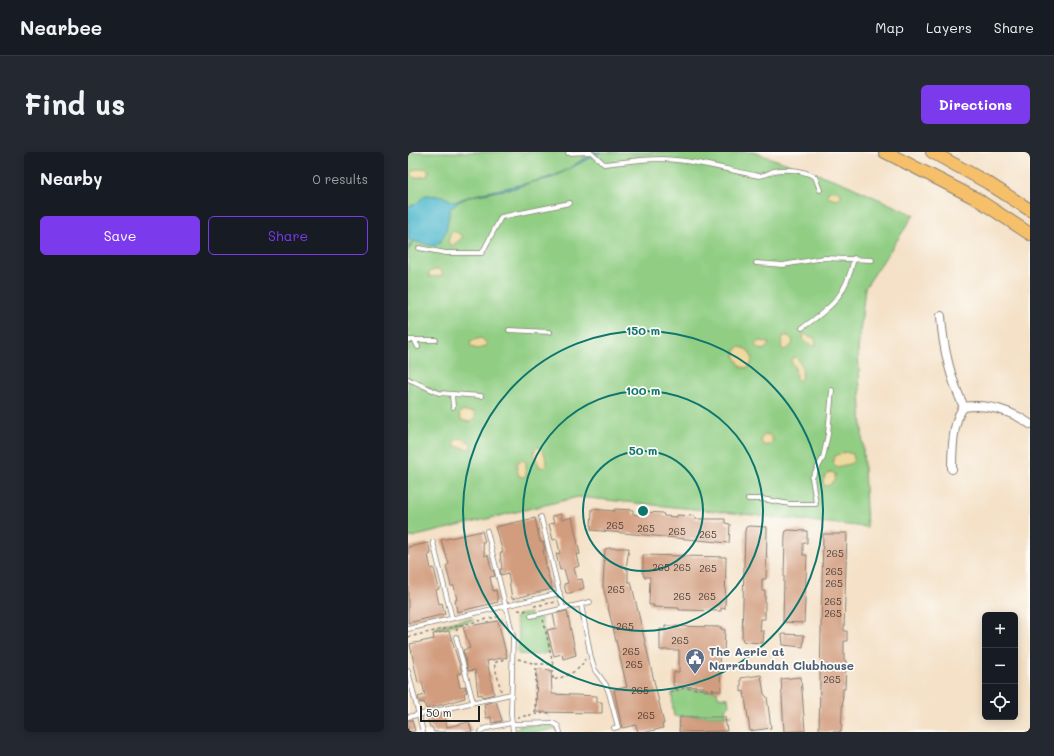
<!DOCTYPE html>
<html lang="en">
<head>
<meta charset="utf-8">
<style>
	:root { --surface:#171b24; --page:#242831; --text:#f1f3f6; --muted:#9ea1a6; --line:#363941; --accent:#7c3aed }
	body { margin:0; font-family:Mali,sans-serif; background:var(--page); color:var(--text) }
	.controls { position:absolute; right:12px; bottom:12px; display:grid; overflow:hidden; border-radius:6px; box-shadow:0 2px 10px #0003 }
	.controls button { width:36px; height:36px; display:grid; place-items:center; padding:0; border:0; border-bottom:1px solid var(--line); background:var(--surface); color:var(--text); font:20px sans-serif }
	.scale { position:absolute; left:12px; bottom:10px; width:60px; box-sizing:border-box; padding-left:4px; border:2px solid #1c1c1c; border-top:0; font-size:11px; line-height:14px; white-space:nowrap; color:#1c1c1c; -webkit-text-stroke:3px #fdfcf7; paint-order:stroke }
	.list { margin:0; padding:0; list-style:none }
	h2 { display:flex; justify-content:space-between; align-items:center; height:52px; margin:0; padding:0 16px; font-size:17px }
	h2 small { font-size:13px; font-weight:400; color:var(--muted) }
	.actions { display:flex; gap:8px; padding:12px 16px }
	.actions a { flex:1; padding:9px 0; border:1px solid var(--accent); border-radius:6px; text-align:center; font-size:14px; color:var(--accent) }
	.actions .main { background:var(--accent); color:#fff }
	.icon { flex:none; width:22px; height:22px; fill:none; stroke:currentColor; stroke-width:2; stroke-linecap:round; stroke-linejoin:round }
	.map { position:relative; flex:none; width:622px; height:580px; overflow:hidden; border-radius:6px }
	header { display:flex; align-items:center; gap:24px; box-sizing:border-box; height:56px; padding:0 20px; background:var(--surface); border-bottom:1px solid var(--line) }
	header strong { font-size:19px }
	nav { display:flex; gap:22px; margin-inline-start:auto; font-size:14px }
	.intro { display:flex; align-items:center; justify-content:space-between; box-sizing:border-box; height:96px; padding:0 24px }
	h1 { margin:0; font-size:28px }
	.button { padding:10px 18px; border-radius:6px; background:var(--accent); color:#fff; font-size:14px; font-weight:700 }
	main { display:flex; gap:24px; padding:0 24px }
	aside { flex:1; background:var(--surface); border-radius:6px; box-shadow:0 2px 10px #0003 }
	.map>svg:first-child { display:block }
	.green { fill:#91ce84; stroke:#567550 }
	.sand { fill:#eeda9e; stroke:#857b5d }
	.water { fill:#50b9ce; stroke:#366a75 }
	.building { fill:#d29c7e }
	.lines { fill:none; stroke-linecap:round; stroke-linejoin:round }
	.lane-casing { stroke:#887e72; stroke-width:5.5 }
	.street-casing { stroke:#887e72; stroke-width:10 }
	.primary-casing { stroke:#887e72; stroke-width:14 }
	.path { stroke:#887e72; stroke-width:1.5; stroke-dasharray:3 3; stroke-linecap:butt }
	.lane { stroke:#fff; stroke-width:4 }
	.street { stroke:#fff; stroke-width:8 }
	.primary { stroke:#f6c06b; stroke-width:12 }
	.ring { fill:none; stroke:#0f766e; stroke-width:2 }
	.labels { text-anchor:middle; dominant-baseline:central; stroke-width:3.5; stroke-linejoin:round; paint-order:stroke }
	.number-label { font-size:10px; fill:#4a3c34 }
	.service-label { font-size:12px; font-weight:bold; fill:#4e5e75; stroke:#fdfcf7; text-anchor:start }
	.centre { fill:#0f766e; stroke:#fdfcf7; stroke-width:2 }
	.ring-label { font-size:12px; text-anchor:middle; font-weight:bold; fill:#0f766e; stroke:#fdfcf7; stroke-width:3.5; stroke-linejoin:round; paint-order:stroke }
</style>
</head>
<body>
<header>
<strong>Nearbee</strong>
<nav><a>Map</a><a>Layers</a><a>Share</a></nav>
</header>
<div class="intro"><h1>Find us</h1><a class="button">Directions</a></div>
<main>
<aside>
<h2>Nearby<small>0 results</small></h2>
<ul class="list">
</ul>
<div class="actions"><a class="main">Save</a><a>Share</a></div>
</aside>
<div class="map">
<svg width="622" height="580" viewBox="0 0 622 580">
	<rect width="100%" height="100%" fill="#fdfcf7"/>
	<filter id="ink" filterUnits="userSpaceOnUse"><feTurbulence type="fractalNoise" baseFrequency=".025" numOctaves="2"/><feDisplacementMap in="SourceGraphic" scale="8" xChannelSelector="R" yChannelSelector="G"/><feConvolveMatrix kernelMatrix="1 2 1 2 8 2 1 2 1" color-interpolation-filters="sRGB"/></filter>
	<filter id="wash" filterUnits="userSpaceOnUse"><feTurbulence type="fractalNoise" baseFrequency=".012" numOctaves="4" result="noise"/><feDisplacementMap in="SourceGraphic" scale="16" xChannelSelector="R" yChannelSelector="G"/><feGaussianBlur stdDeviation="0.9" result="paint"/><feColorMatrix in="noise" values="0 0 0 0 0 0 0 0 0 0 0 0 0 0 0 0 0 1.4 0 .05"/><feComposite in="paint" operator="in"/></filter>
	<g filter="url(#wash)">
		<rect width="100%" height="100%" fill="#f4e1c7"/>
		<path class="green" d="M0 0H345L433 30 506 63 457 136 450 199 459 375 170 345 0 386Z
			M122 461 124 466H133L141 500 130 503 110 502 111 482 107 466 110 463Z
			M62 466 66 468 28 477 29 474Z
			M275 537 309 539 310 545 320 546 321 554 317 557 318 562 324 564H266C264 556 265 549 264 541Z
			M120 573H144L148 575 150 580 147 577 131 580H108V577L111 574Z"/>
		<path class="sand" d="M17 16 21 19 19 24 7 26 3 24V21L5 18Z
			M426 38 434 42 430 48 424 47 419 44 420 40Z
			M44 79 50 81 55 85 44 94 40 89Z
			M29 117 34 119V124L21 125V120Z
			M396 182 407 186 408 194H404L394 187Z
			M375 184H381L385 189 384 193 377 198 373 196Z
			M73 186 78 190V194L70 197 63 195 62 189Z
			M351 189 360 190 361 192 356 198 349 196 347 193Z
			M332 195C343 197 348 208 340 216L333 215 327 205V198Z
			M387 205C395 211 397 222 391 229L388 226 387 216 383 209 384 206Z
			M55 259 66 260 68 266 61 270 53 268 51 261Z
			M353.5 288a5.5 5.5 0 1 1 11 0a5.5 5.5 0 1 1-11 0Z
			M53 286 63 291V296L59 297 47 294V288Z
			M130 295C137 299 138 305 138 313L135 316 131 314 126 301 127 297Z
			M437 300 445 302 446 308 442 312 428 315 425 310 426 304Z
			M114 308 118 310V324L114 325 110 323 109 311Z
			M424 320 427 322V327L422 333 417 334 415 331C415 326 419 320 424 320Z"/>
		<path class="water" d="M188 0H193L144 26 124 30 107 36 63 44 52 49 42 57 38 79 31 92 24 94 6 89 0 99 4 89 0 87V55L8 52 17 43 34 44 46 50C77 38 111 35 142 25 160 20 173 7 188 0Z"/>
		<g id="blocks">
			<path class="building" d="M184 357 206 359 207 357 225 358V362L237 364 238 360 255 361 256 364 269 365V363L286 364 287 367H317V371L322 372 321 391 183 378Z
				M153 362 154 368 164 365 172 402 168 403 171 414 166 416 169 428 174 427 176 436 162 441H158L156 432 160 431 156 417 152 418 148 402 152 401 149 387 145 388 141 372 146 371 144 364Z
				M127 366 132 390H135L137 398H135L138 412H137L144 437 104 447 100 421 93 423 92 417H94L92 401 95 400 87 375Z
				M341 374 359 375V378L358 427H354V439H357V467H353L352 479H356L355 491 338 490 335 489 334 486 337 379 338 375Z
				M381 378 399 379V391H395V403H399L396 471 375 470 377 383 378 379Z
				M74 379 77 390H74L77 404 80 403 84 419 85 418 87 424 82 425 85 439 88 438 90 450 49 460 47 448H49L46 434H43L38 414 41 412 33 388Z
				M432 381H439L436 477V479H439V489H436V508L438 509 437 537H435L433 580H411L415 382H432Z
				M20 391 23 402 20 403 23 417 26 416 31 437 28 438 31 452 34 451 37 462 0 471V395Z
				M201 396H221L218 417H220V430H223L225 438 256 572H254L255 576 239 580H230L228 573 214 576 206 538 219 535 195 434 197 397Z
				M235 403 318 405 317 457 313 456V459L275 458H271V456L245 455 246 453H241L242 425H236L235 422Z
				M159 459 168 503 155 507 154 502 146 504 139 478 148 476 145 462Z
				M90 469 99 505 79 509 86 542 74 545V542L70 543 67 518 60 519 55 498 62 496 55 475Z
				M257 474 313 475V477L317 478 316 500H311L313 539H296V535L265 534 266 520H271V498H252V477L257 478Z
				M41 479 54 521 49 522 52 536 57 534 59 540 56 541 57 546 18 557 16 550 12 551 10 545 17 543 14 530 10 531 2 492 26 487 25 482Z
				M374 482 396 483 395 495 375 493Z
				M129 517 143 518 144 542 189 544V550H194V561L128 560Z
				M353 523 356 542 359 545 363 576 342 579 336 539 333 540V526Z
				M393 525 397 579 376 580 373 527Z
				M88 549 94 569 84 571 83 565 78 566 76 552Z
				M35 561 39 575 61 570 64 580H26L24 575H22L19 564Z
				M272 565H317L319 579 271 580Z
				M0 568H4L7 579 0 580Z"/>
		</g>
	</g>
	<g filter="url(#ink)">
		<use href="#blocks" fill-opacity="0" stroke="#887e72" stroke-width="1"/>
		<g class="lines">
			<g class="lane-casing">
				<path id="lane" d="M160 1 183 0 196 12C215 10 234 7 254 7 287 8 319 18 351 24 357 24 360 21 366 19 379 16 395 18 407 25L412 38
					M11 96 38 101H74L93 65 162 51
					M348 111 375 113 416 106 464 108
					M394 176C424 155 438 144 446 106
					M101 178 142 180
					M0 188H28
					M7 189 10 195
					M0 227 31 241 73 244
					M44 243 45 255
					M340 347H354L382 352H408L404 326 415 306 420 282 424 238
					M133 365 155 456
					M79 379 105 484 103 562 105 580
					M25 390 44 466
					M173 452 183 506 187 518 198 533 201 541 210 575 206 576
					M123 464 182 450
					M0 477 152 441
					M48 485 65 550
					M0 519 15 580
					M0 565 103 542
					M104 572 145 571 150 574 152 580
					M73 580 75 577 103 571"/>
			</g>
			<g class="street-casing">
				<path id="street" d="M533 164C535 195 542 226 556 255
					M544 317C544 301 545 266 556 255 578 251 604 259 622 272"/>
			</g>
			<g class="primary-casing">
				<path id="primary" d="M477 0 569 47 622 82
					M524 0 580 31 622 58"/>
			</g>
			<path class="path" d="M126 454 148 450
				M110 458 117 459 120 455
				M48 479 52 473
				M0 485 93 464
				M110 507 128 512H145L135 467
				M145 512V528C156 525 173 519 177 507
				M93 539 86 511 99 506
				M262 540 275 536 310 538
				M127 561 128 513
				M109 565C121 564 129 561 142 561V564"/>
			<use href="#lane" class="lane"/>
			<use href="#street" class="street"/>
			<use href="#primary" class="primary"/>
		</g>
	</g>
	<g class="ring">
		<circle cx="235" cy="359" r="60"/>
		<circle cx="235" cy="359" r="120"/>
		<circle cx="235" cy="359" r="180"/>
	</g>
	<defs>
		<g id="civic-pin" transform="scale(1)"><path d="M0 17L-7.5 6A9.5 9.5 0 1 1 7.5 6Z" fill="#5c6f8a" stroke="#fdfcf7"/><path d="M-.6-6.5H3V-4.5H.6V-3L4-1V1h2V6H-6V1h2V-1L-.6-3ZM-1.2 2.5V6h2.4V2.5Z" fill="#fff"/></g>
	</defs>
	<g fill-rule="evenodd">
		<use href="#civic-pin" x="287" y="506"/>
	</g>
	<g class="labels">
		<g class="number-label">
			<text x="207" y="373">265</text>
			<text x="238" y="376">265</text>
			<text x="269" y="379">265</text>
			<text x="300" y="382">265</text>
			<text x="427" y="401">265</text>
			<text x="253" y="415">265</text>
			<text x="274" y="415">265</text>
			<text x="300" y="416">265</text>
			<text x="426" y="419">265</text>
			<text x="426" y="431">265</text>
			<text x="208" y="437">265</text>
			<text x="274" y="444">265</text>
			<text x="299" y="444">265</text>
			<text x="425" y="449">265</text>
			<text x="425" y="461">265</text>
			<text x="217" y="474">265</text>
			<text x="272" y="488">265</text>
			<text x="223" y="499">265</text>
			<text x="226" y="512">265</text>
			<text x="424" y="527">265</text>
			<text x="232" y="538">265</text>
			<text x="238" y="563">265</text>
		</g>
		<g class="service-label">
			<text x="301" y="499">The Aerie at<tspan x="301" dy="14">Narrabundah Clubhouse</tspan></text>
		</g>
	</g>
	<circle cx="235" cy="359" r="6" class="centre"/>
	<g class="ring-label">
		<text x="235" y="183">150 m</text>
		<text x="235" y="243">100 m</text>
		<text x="235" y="303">50 m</text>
	</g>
</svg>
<div class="controls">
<button>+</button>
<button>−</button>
<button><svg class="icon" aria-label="locate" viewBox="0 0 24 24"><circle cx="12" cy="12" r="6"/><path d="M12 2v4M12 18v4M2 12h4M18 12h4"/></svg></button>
</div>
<div class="scale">50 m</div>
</div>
</main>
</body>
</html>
